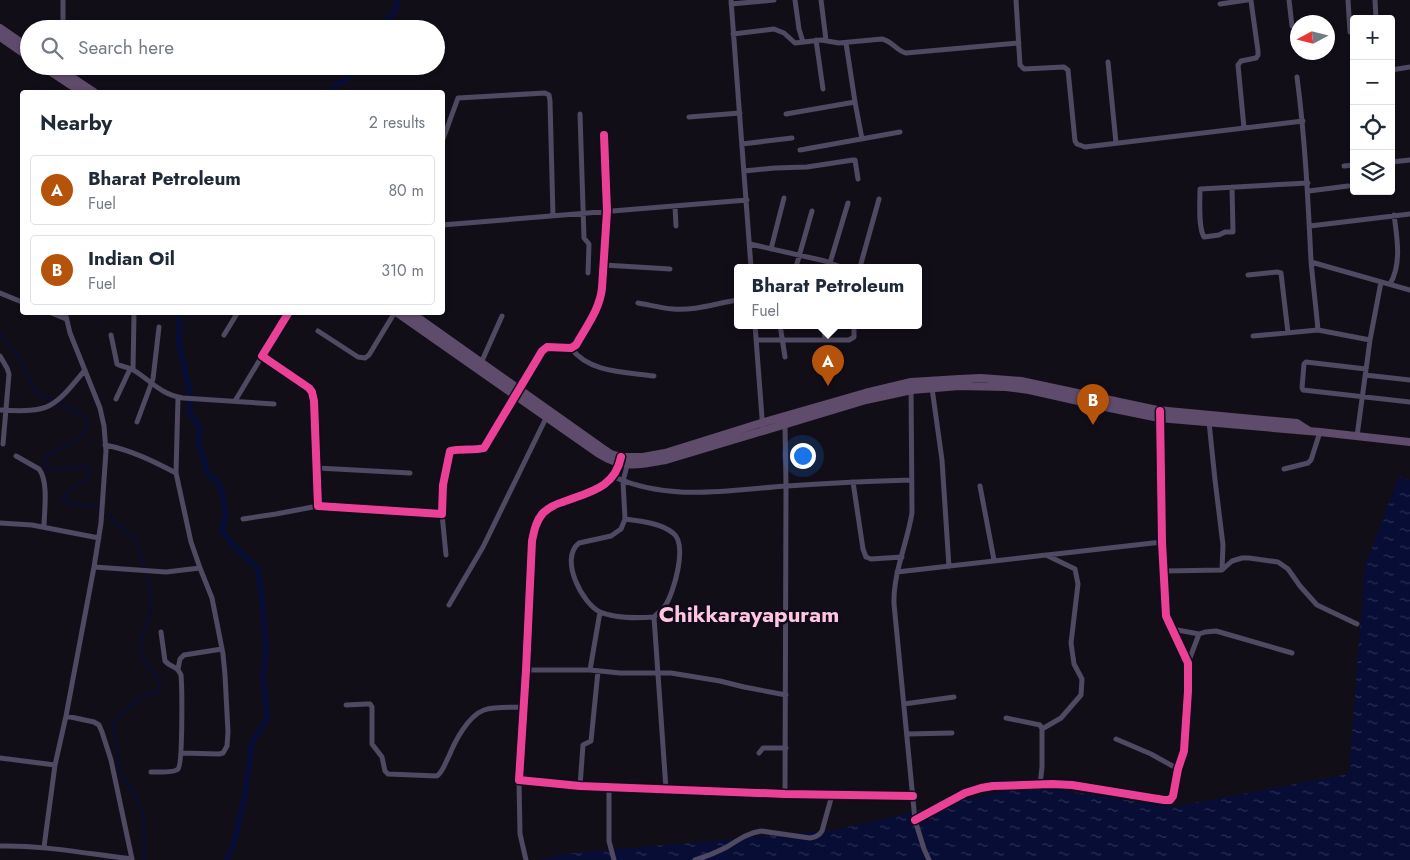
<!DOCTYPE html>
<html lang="en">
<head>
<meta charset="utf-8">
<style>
	:root { --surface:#fff; --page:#f2f2f3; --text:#1f2937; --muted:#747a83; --line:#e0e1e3; --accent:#b45309 }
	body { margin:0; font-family:Jost,sans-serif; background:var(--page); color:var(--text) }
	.controls { position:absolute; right:15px; top:15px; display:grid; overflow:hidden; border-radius:5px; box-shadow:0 1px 4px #0004 }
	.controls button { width:45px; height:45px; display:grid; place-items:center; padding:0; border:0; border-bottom:1px solid var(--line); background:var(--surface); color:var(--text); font:25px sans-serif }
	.compass { position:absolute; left:1290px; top:15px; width:45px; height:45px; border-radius:50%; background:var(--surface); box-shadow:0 1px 4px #0004; rotate:263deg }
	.you { position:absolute; left:802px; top:455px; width:18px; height:18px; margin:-12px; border:4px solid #fff; border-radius:50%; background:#1a73e8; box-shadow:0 0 0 8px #1a73e833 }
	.badge { display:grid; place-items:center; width:32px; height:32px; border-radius:50%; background:var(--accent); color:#fff; font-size:16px; font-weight:700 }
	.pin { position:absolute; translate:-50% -41px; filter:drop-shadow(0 1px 2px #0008) }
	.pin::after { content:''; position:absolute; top:26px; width:18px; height:15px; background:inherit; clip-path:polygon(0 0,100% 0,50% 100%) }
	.popup { position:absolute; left:734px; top:264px; width:188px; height:65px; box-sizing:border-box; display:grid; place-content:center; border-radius:5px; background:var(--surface); filter:drop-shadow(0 1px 4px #0005); font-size:16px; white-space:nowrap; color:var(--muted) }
	.popup b { font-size:19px; color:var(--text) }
	.popup::after { content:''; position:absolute; left:50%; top:100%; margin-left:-10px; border:10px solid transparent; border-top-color:var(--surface) }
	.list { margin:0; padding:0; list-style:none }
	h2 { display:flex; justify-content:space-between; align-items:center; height:65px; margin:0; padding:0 20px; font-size:21px }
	h2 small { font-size:16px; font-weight:400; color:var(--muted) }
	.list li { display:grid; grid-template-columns:32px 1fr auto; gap:15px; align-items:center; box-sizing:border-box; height:70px; margin:0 10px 10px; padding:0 10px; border:1px solid var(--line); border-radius:5px }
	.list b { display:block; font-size:19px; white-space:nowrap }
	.list p { margin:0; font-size:16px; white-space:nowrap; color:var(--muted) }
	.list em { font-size:16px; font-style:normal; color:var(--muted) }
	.icon { flex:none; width:28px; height:28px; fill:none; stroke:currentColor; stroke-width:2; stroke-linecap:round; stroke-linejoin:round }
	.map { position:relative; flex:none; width:1410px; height:860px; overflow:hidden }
	.search { position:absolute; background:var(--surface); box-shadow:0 1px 4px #0004; left:20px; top:20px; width:425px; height:55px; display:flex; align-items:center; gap:12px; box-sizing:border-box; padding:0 18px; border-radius:28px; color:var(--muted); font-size:19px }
	.panel { position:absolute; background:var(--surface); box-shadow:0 1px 4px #0004; left:20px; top:90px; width:425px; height:225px; border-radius:5px }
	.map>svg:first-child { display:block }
	.water { fill:url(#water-ripples) }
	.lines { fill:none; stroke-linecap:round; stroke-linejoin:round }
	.stream { stroke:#080d35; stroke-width:2 }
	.canal { stroke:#080d35; stroke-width:6 }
	.street { stroke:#4f4961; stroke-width:5 }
	.primary { stroke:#5f4b6b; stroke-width:8 }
	.cycleway-casing { stroke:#110a1c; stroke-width:11 }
	.cycleway { stroke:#ea4096; stroke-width:8 }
	.labels { text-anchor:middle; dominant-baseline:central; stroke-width:5; stroke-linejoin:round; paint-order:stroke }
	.quarter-label { font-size:22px; font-weight:bold; fill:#ffc7de; stroke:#110a1c }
</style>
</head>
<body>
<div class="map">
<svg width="1410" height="860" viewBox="0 0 1410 860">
	<defs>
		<pattern id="water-ripples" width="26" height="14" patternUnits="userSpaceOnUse" patternTransform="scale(1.25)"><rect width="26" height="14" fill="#080d35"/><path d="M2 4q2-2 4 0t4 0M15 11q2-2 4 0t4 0" fill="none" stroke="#2b2f53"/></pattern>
	</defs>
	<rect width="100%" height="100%" fill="#120e18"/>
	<path class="water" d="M1399 477 1410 480V860H539L563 854 835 830 1028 785 1173 807 1349 774 1365 565Z"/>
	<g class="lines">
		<path class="stream" d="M0 333 18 356 35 392 79 413 87 420V429C83 434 78 439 72 443 62 449 49 451 43 461L46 468 52 470 86 466 89 469 90 473 85 481 67 492 63 500 70 503 99 507
			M107 514 137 542 149 583 151 613 143 634 140 650 147 665 160 679 158 692 140 697 113 723 121 776 133 789 144 816V860"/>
		<path class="canal" d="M382 29 396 9 398 0
			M331 92 336 85 347 79 353 66
			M179 312V343L190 394 189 412 199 427 198 442 204 460 207 473 218 482 223 496 226 517 222 530C232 545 244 557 258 568L263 609 266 652 263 675 267 718 252 743 245 795 233 846 226 860"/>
		<path class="street" d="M731 0 751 267
			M795 0 799 29 803 42
			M821 0 826 40
			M1016 0 1020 65 1024 69 1064 67 1068 70 1075 141 1077 144 1085 147 1303 121
			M1289 0 1292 26
			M1348 0 1350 32
			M1375 0 1376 19
			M731 4 774 0
			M1220 4 1247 0
			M63 29V0
			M733 34 774 29 784 33 795 43 821 40 839 43 882 39C892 41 897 51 906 53L1019 43
			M816 40 823 89
			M1108 62 1116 143
			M1391 70 1410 67
			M1297 77C1305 138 1308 199 1311 261 1313 284 1316 307 1318 330L1370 340
			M855 102 862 139
			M580 114 584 238 589 244 588 273
			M786 114 855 102 846 43
			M689 117 740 113
			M1244 128 1238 65 1241 61 1256 58 1258 55V51L1251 1 1250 0
			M442 142 458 98 545 93 549 95 550 101 553 216
			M742 144 792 138
			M1391 145 1393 162
			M800 150 900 132
			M1391 162 1410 160
			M1344 166 1354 165
			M744 171 775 168 807 167 853 160H855L858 179
			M1232 187 1233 232H1225L1219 235 1204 237C1198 227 1200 202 1200 189L1308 183
			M1309 191 1348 186
			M675 206 676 226
			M442 225 747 200
			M1310 226 1410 214
			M750 244 825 261 841 267
			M771 249 784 198
			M1311 262 1410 290
			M830 263 848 203
			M604 265 670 269
			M796 267 812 211
			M860 267 879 199
			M1248 275 1277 272 1281 273 1288 333
			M1390 284C1402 264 1397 237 1394 215
			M0 293 22 302
			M638 303C650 305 661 308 673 309 695 311 717 303 738 300
			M49 312 66 319
			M289 312 262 356 309 388 312 392 314 401 318 506 442 514 443 485 450 451C461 448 473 451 484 448L542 351 547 347 571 348 576 345C586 327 600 309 602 288L607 211 604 135
			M755 325 763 431
			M780 325 785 357
			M824 325 825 340
			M318 331 358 357 365 358 369 355 395 312
			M111 335 117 364C122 367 129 367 135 371 152 382 162 395 183 398L274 404
			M224 335 238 312
			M1253 336 1318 330
			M756 340H849L854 337V325
			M571 348C589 373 626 372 654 376
			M0 356 7 368 9 374 3 444
			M481 363 502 316
			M1366 369 1306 362 1304 364 1302 388 1303 390 1410 402
			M133 370 134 314
			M1365 375 1410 380
			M911 382 912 513C907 544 893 573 894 604L915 820 924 849 929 860
			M932 388 942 460 949 567
			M178 397 176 473 191 542 200 568 212 598 223 654 225 675 228 732 227 746 223 753 219 754 182 753
			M116 399 130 369
			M235 401 262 356
			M0 410C50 413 54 408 85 370
			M137 422 153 379 159 327
			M1209 422 1215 480 1223 545 1222 570
			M785 425 786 486 785 794
			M1357 436 1370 340 1381 282
			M105 445C131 450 153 461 176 473
			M16 456 39 469C49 482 44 512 44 527
			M621 461C615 487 585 493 564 501 556 504 549 507 543 513 536 521 534 531 532 541L526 670 519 780 580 786 785 794 913 796
			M628 462 623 481 625 519 621 529 611 536 579 543C559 559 582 603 600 612 616 619 638 618 654 617L666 789
			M317 468 410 473
			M1284 469 1308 463 1311 460 1320 432
			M614 477C671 502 727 490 787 486 829 483 870 481 912 480
			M853 482 863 549 866 557 871 559 902 557
			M980 486 994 560
			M442 514 446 555
			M243 519 276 514 318 506
			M625 519C640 521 661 523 673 533 688 544 674 593 665 606 662 610 657 614 654 617
			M0 523 32 525 99 538
			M1047 555 1162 542
			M94 567 166 572 200 568
			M1164 571 1222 570 1232 561 1242 558H1249L1278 562 1288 569 1300 586 1317 605 1357 624
			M897 572 1046 555 1075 569 1078 584 1071 643 1074 664 1082 679 1081 695 1061 718 1042 729
			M449 605 483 547 547 416
			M1172 629 1199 634
			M1188 663 1199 634 1205 632 1216 631 1292 653
			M178 669 180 659 184 655 222 649
			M526 670H590L600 612
			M590 670 620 673H671L720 681 744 687 786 695
			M904 704 954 697
			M346 705 367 704H370L372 707V744L382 757 385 771 388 774 437 776C443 772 445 763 449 756 455 741 468 716 484 710 496 706 512 708 524 707
			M1006 718 1040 725 1042 729V767L1040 785
			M907 734 952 733
			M1116 739 1151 754 1178 769
			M759 753 763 748H786
			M0 758 55 765
			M151 772C157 772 175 773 178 769 183 764 182 686 181 675 177 665 171 668 165 661L161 632
			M519 780 520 834 526 860
			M580 786 583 745 591 741 598 671
			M609 787V841L614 860
			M915 820 965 793 981 788 993 786 1052 784 1072 785 1164 800H1170L1173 796 1178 769 1184 751 1188 691V663L1166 616 1162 542 1160 416
			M0 846C44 845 88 854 132 859L111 760 102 732 99 725 94 722 66 716
			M44 847 55 765 66 716 94 567 101 523 106 451 104 426 100 408 70 333 65 312
			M695 860C705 857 715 853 725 848 737 841 747 833 761 831L810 838C815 837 819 836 822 831L832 795"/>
		<path class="primary" d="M0 28 29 48
			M0 37 29 57
			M42 66 81 92
			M55 66 94 92
			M396 312 599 454C622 469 640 465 666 460L866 400 912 390 959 386 1006 387 1029 390 1105 407 1159 418 1320 432 1410 442
			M410 312 602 448 611 454 621 457H643L665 453 761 423 865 393 911 382 959 379 981 378 1021 381 1157 410 1297 423 1308 430"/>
		<g class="cycleway-casing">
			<path id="cycleway" d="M289 312 262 356 309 388 312 392 314 401 318 506 442 514 443 485 450 451C461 448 473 451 484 448L542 351 547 347 571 348 576 345C586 327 600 309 602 288L607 211 604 135
				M621 457C615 488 589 492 563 502 556 504 549 507 543 513 536 521 534 531 532 541L526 670 519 780 580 786 785 794 913 796
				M915 820 965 793 981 788 993 786 1052 784 1072 785 1164 800H1170L1173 796 1178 769 1184 751 1188 691V663L1166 616 1162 542 1160 411"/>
		</g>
		<use href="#cycleway" class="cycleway"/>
	</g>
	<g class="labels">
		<g class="quarter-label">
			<text x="749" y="614">Chikkarayapuram</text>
		</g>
	</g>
</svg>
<div class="controls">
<button>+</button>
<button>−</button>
<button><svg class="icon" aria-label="locate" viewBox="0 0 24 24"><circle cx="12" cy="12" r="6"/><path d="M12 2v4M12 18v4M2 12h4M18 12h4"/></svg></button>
<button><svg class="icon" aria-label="layers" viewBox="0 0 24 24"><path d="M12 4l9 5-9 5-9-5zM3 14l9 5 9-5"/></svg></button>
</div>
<svg class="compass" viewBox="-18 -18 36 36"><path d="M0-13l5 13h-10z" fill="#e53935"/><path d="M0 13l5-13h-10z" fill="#747a83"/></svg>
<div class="you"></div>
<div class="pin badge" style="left:828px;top:386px">A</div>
<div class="popup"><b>Bharat Petroleum</b>Fuel</div>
<div class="pin badge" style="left:1093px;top:425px">B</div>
<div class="search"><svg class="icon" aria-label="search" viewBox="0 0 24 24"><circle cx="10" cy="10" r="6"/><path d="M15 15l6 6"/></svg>Search here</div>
<section class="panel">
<h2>Nearby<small>2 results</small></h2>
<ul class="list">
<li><span class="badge">A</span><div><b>Bharat Petroleum</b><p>Fuel</p></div><em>80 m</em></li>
<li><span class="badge">B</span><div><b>Indian Oil</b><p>Fuel</p></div><em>310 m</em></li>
</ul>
</section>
</div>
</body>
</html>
